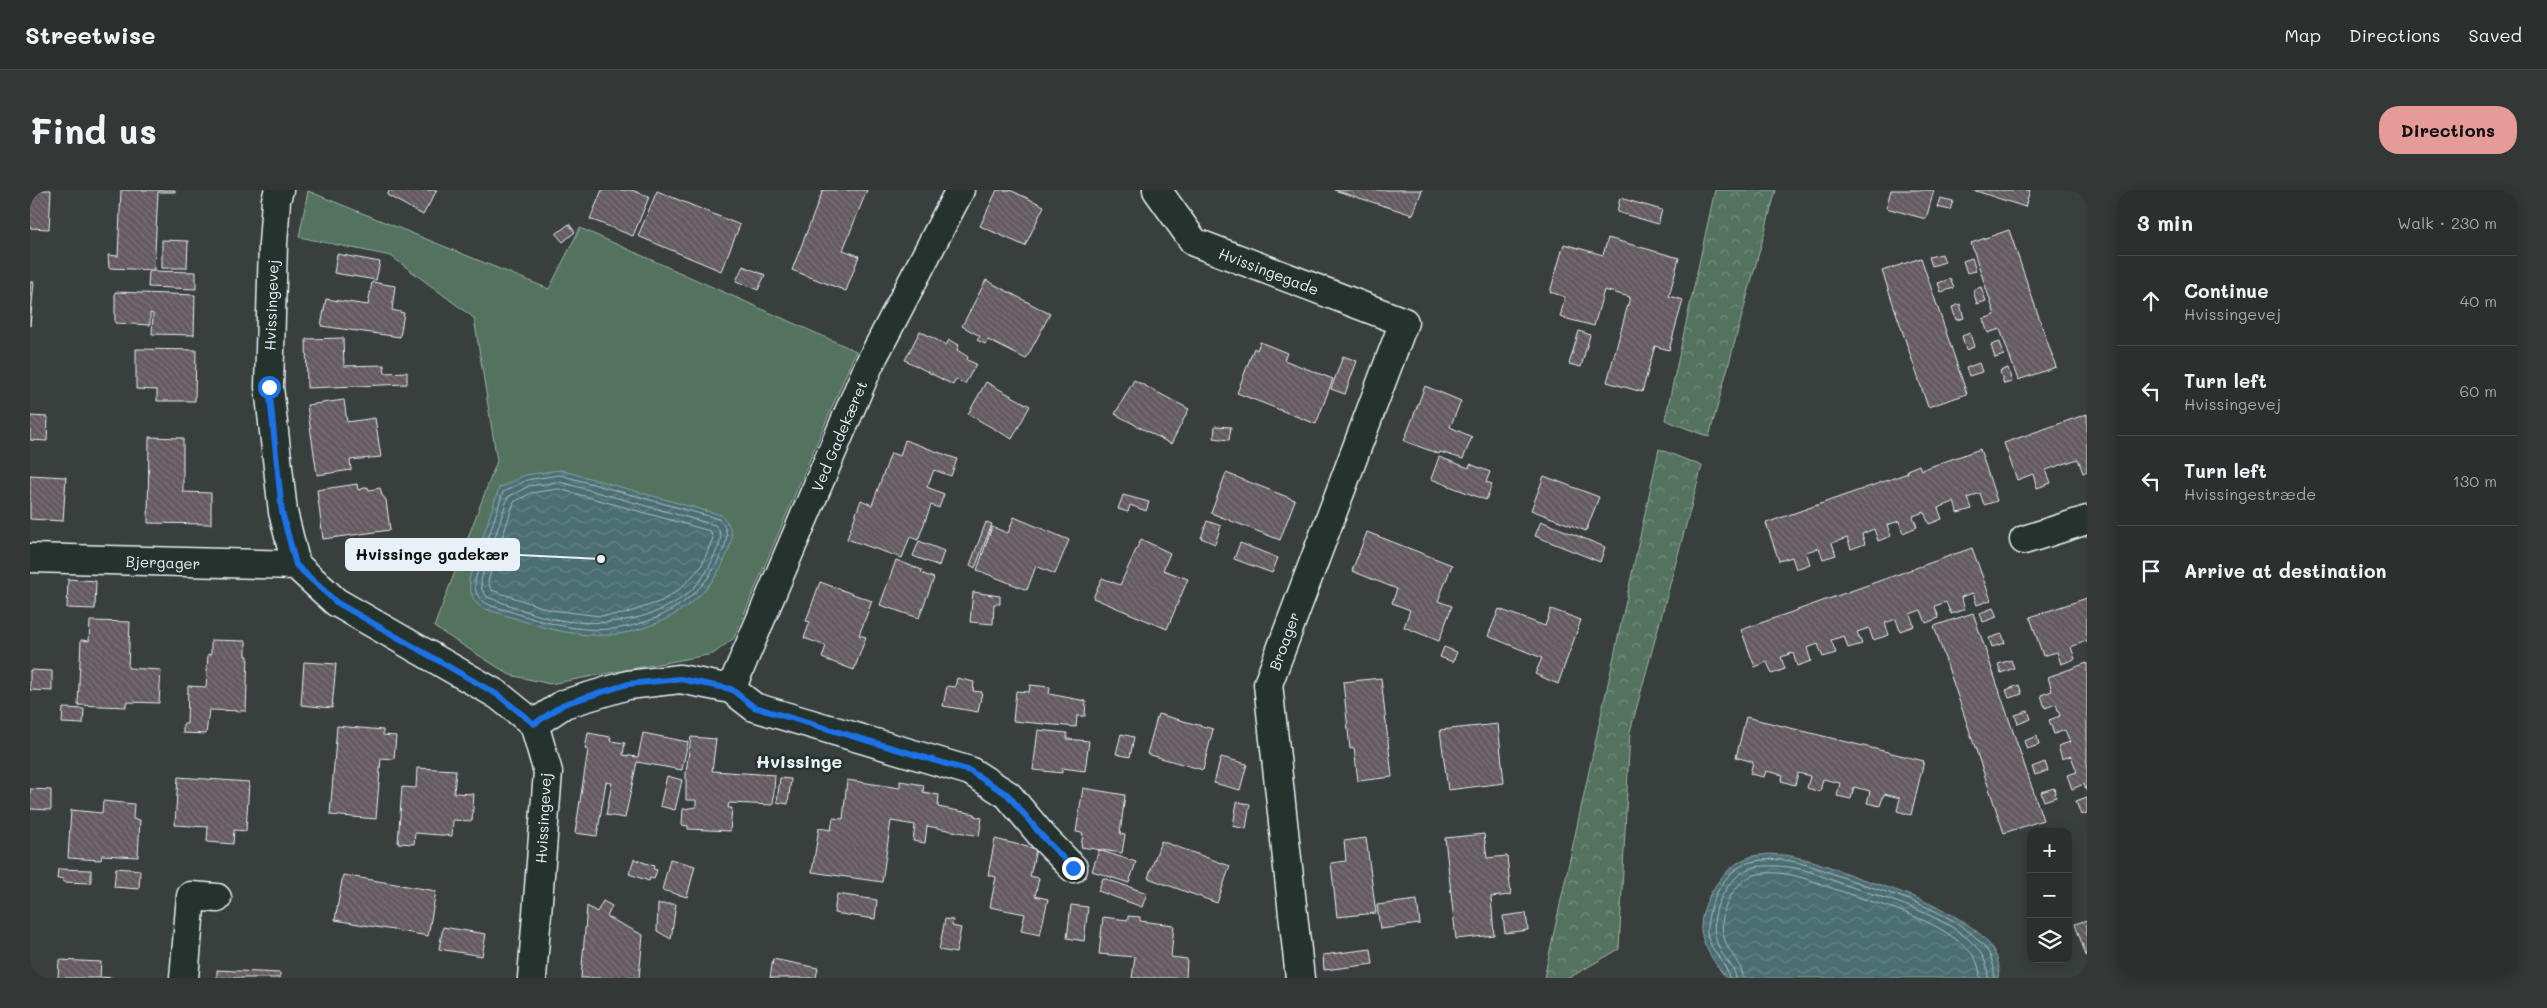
<!DOCTYPE html>
<html lang="en">
<head>
<meta charset="utf-8">
<style>
	:root { --surface:#2b2f2d; --page:#333735; --text:#f1f3f6; --muted:#a6a9aa; --line:#474a49; --accent:#e69b98 }
	body { margin:0; font-family:Mali,sans-serif; background:var(--page); color:var(--text) }
	.controls { position:absolute; right:15px; bottom:15px; display:grid; overflow:hidden; border-radius:10px; box-shadow:0 2px 12px #0003 }
	.controls button { width:45px; height:45px; display:grid; place-items:center; padding:0; border:0; border-bottom:1px solid var(--line); background:var(--surface); color:var(--text); font:25px sans-serif }
	.stop { position:absolute; width:15px; height:15px; margin:-11px; border:4px solid #1a73e8; border-radius:50%; background:#fff }
	.stop.end { background:#1a73e8; border-color:#fff; box-shadow:0 1px 5px #0008 }
	.list { margin:0; padding:0; list-style:none }
	h2 { display:flex; justify-content:space-between; align-items:center; height:65px; margin:0; padding:0 20px; font-size:21px }
	h2 small { font-size:16px; font-weight:400; color:var(--muted) }
	.list li { display:grid; grid-template-columns:32px 1fr auto; gap:15px; align-items:center; box-sizing:border-box; height:90px; padding:0 20px; border-top:1px solid var(--line) }
	.list b { display:block; font-size:19px; white-space:nowrap }
	.list p { margin:0; font-size:16px; white-space:nowrap; color:var(--muted) }
	.list em { font-size:16px; font-style:normal; color:var(--muted) }
	.icon { flex:none; width:28px; height:28px; fill:none; stroke:currentColor; stroke-width:2; stroke-linecap:round; stroke-linejoin:round }
	.map { position:relative; flex:none; width:2057px; height:788px; overflow:hidden; border-radius:20px }
	header { display:flex; align-items:center; gap:30px; box-sizing:border-box; height:70px; padding:0 25px; background:var(--surface); border-bottom:1px solid var(--line) }
	header strong { font-size:24px }
	nav { display:flex; gap:28px; margin-inline-start:auto; font-size:18px }
	.intro { display:flex; align-items:center; justify-content:space-between; box-sizing:border-box; height:120px; padding:0 30px }
	h1 { margin:0; font-size:35px }
	.button { padding:12px 22px; border-radius:20px; background:var(--accent); color:#111; font-size:18px; font-weight:700 }
	main { display:flex; gap:30px; padding:0 30px }
	aside { flex:1; background:var(--surface); border-radius:20px; box-shadow:0 2px 12px #0003 }
	.map>svg:first-child { display:block }
	.forest { fill:url(#forest-crowns); stroke:#9db2ab }
	.park { fill:#52735e; stroke:#9db2ab }
	.water { fill:url(#water-waves); stroke:#8aa2a8 }
	.lines { fill:none; stroke-linecap:round; stroke-linejoin:round }
	.shore { stroke:#aabdc3; stroke-width:1 }
	.building { fill:url(#building-back-hatch); stroke:#e8f1f8 }
	.minor-casing { stroke:#e8f1f8; stroke-width:31 }
	.minor { stroke:#26332d; stroke-width:28 }
	.route { stroke:#1a73e8; stroke-width:6 }
	.labels { text-anchor:middle; dominant-baseline:central; stroke-width:5; stroke-linejoin:round; paint-order:stroke }
	.street-label { font-size:15px; fill:#e8f1f8; stroke:#26332d }
	.quarter-label { font-size:18px; font-weight:bold; fill:#e8f1f8; stroke:#26332d }
	.leader { fill:none; stroke:#e8f1f8; stroke-width:2 }
	.callout-dot { fill:#e8f1f8; stroke:#26332d; stroke-width:2 }
	.callout { fill:#e8f1f8; stroke:#e8f1f8; stroke-width:2 }
	.callout-label { font-size:16px; text-anchor:middle; font-weight:bold; fill:#111 }
</style>
</head>
<body>
<header>
<strong>Streetwise</strong>
<nav><a>Map</a><a>Directions</a><a>Saved</a></nav>
</header>
<div class="intro"><h1>Find us</h1><a class="button">Directions</a></div>
<main>
<div class="map">
<svg width="2057" height="788" viewBox="0 0 2057 788">
	<defs>
		<pattern id="forest-crowns" width="20" height="18" patternUnits="userSpaceOnUse" patternTransform="scale(1.25)"><rect width="20" height="18" fill="#52735e"/><path d="M2 6a3 3 0 1 1 6 0M12 15a3 3 0 1 1 6 0" fill="none" stroke="#738e7e"/></pattern>
		<pattern id="water-waves" width="16" height="10" patternUnits="userSpaceOnUse" patternTransform="scale(1.25)"><rect width="16" height="10" fill="#4c6e73"/><path d="M0 5q4-4 8 0t8 0" fill="none" stroke="#668388"/></pattern>
		<pattern id="building-back-hatch" width="6" height="6" patternUnits="userSpaceOnUse" patternTransform="scale(1.25)"><rect width="6" height="6" fill="#645a5f"/><path d="M-1 5l2 2M0 0l6 6M5-1l2 2" fill="none" stroke="#7a7277"/></pattern>
	</defs>
	<rect width="100%" height="100%" fill="#393f3c"/>
	<filter id="ink" filterUnits="userSpaceOnUse"><feTurbulence type="fractalNoise" baseFrequency=".02" numOctaves="2"/><feDisplacementMap in="SourceGraphic" scale="10" xChannelSelector="R" yChannelSelector="G"/><feConvolveMatrix kernelMatrix="1 2 1 2 8 2 1 2 1" color-interpolation-filters="sRGB"/></filter>
	<g filter="url(#ink)">
		<path class="forest" d="M1685 0H1746L1679 247 1635 230Z
			M1629 259 1672 276 1600 542 1589 759 1539 788H1514Z"/>
		<path class="park" d="M278 1 519 99 550 38 826 161 704 448 683 464 520 494 480 485 404 437 467 271 444 128 361 66 269 47Z"/>
		<path class="water" d="M530 280 691 325C706 340 703 351 695 369 677 409 641 432 599 442 558 452 513 438 475 425 468 422 457 421 450 416 441 410 440 399 439 389L469 298 495 285Z
			M1740 664C1750 665 1761 665 1770 668 1790 672 1810 681 1829 688 1866 700 1981 734 1968 788H1696C1686 774 1673 758 1671 740 1670 712 1692 678 1717 668 1723 665 1733 665 1740 664Z"/>
		<g class="lines">
			<path class="shore" d="M530 285 689 329C701 342 697 352 690 367 673 405 637 429 596 437 556 445 514 433 476 420 469 418 457 416 452 410 445 404 445 398 445 390L473 302 497 290Z
				M530 292 685 335C697 347 686 360 681 373 654 431 574 440 519 428 498 423 477 414 457 407L452 400 451 390 478 307 499 296Z
				M529 299 680 341 683 348 671 377 651 398 632 411 594 424 570 426 521 420 461 400 458 391 484 312 501 303Z
				M1699 788C1697 770 1675 758 1677 737 1679 712 1694 679 1721 672 1736 668 1755 669 1770 673 1787 677 1803 684 1820 690 1861 704 1919 719 1949 751 1960 761 1965 773 1964 788
				M1706 788C1705 779 1698 772 1693 765 1680 745 1682 721 1695 701 1702 690 1712 680 1724 677 1738 675 1752 676 1766 678 1782 681 1798 689 1813 694 1852 708 1898 719 1932 744 1947 755 1958 769 1958 788
				M1713 788C1713 778 1707 772 1702 764 1689 745 1689 725 1702 704 1707 696 1715 688 1724 685 1737 681 1754 683 1766 686 1783 690 1800 698 1816 703 1853 716 1897 726 1928 751 1941 760 1950 771 1950 788"/>
		</g>
		<path class="building" d="M0 0H21L19 39 0 38Z
			M91 0H145V2H128L124 80 79 78 78 65 88 66Z
			M360 0H407L393 25 357 5Z
			M572 0H602L619 7 603 46 560 29Z
			M793 0H837L813 60 829 66 816 101 762 80Z
			M967 0H980L1014 16 995 56 950 36Z
			M1304 0H1392L1383 25Z
			M1861 0H1904L1896 29 1856 18Z
			M1943 0H2000L1995 17Z
			M627 1 710 35 691 81 608 46Z
			M1590 8 1632 20 1628 34 1587 22Z
			M1910 8 1923 11 1920 20 1907 17Z
			M539 34 545 42 533 52 526 44Z
			M1979 40 2026 177 1988 190 1970 139 1958 143 1953 129 1965 125 1941 53Z
			M1578 48 1649 68 1639 106 1653 110 1639 160 1625 156 1612 202 1577 192 1600 107 1574 100 1564 136 1530 127 1535 107 1520 102 1534 54 1573 65Z
			M132 50 158 51 157 78H132Z
			M307 64 350 72 346 90 304 83Z
			M1912 64 1915 72 1902 76 1899 67Z
			M1891 68 1937 204 1898 217 1852 81Z
			M1942 68 1946 81 1937 83 1933 71Z
			M713 76 735 85 728 100 706 91Z
			M119 81 166 82V99L118 97Z
			M1920 89 1924 98 1911 102 1908 93Z
			M956 90 1020 124 996 169 958 150 955 154 947 150 950 146 932 136Z
			M0 92H4L0 136Z
			M342 92 365 96 362 120 374 123 370 147 291 136 296 109 338 115Z
			M1951 97 1956 111 1947 114 1943 100Z
			M85 102 165 105 164 145 122 144 123 124 120 123V135L85 133Z
			M1930 114 1934 128 1926 130 1922 117Z
			M890 141 916 155 919 150 929 155 927 160 938 167 937 170 946 174 935 194 926 189 923 195 875 170Z
			M1549 141 1560 145 1551 177 1539 174Z
			M1940 143 1944 157 1936 160 1932 146Z
			M313 148 314 176 354 175 355 183 377 182V194L277 198 276 149Z
			M1230 152 1257 163 1254 170 1303 189 1286 234 1207 203 1224 158 1227 160Z
			M1970 152 1974 165 1965 168 1961 155Z
			M106 159 166 160 165 211H127V200L106 199Z
			M1313 166 1327 171 1315 204 1301 199Z
			M1949 173 1952 182 1939 186 1936 178Z
			M1978 178 1982 192 1974 194 1970 181Z
			M1104 190 1159 219 1141 254 1085 224Z
			M956 192 1000 216 982 249 938 224Z
			M1395 196 1431 211 1420 237 1442 247 1433 269 1410 262 1409 264 1374 251Z
			M314 210 317 232 345 228 351 267 320 270 321 280 287 285 277 215Z
			M2057 224V281L2053 283 2048 269 2016 280 2021 293 2007 298 2003 284 1987 290 1974 253Z
			M0 226 18 227 17 251 0 250Z
			M1185 236 1201 237 1199 250 1184 248Z
			M119 247 153 248V302L181 303V334L118 333Z
			M875 250 927 269 921 286 904 280 897 297 914 304 909 318 901 315 888 350 880 347 872 368 817 349 831 310 842 315 861 263 870 266Z
			M1950 259 1967 311 1954 315 1950 303 1938 308 1942 319 1928 323 1924 312 1908 318 1912 329 1899 334 1894 322 1883 326 1887 337 1873 343 1869 331 1857 335 1861 346 1848 351 1844 339 1832 344 1835 354 1821 359 1817 348 1802 353 1806 365 1793 369 1789 358 1776 362 1780 374 1766 379 1762 367 1749 371 1736 333 1878 283 1877 280 1889 275 1891 280Z
			M1409 267 1439 278 1440 274 1460 282 1456 292 1462 294 1456 310 1401 289Z
			M1196 283 1265 310 1250 350 1181 323Z
			M0 285 36 287 33 331 0 329Z
			M1514 286 1569 307 1556 341 1501 320Z
			M327 294 328 300 338 297 339 300 350 298 352 305 356 310 360 340 293 349 287 300Z
			M1093 305 1119 312 1116 321 1100 315 1098 322 1088 319Z
			M984 327 1039 350 1025 384 1006 376 997 400 947 380 962 337 978 343Z
			M1177 331 1191 336 1185 354 1171 348Z
			M1511 331 1575 357 1570 372 1505 346Z
			M956 332 962 334 945 378 940 375Z
			M1337 342 1422 375 1408 411 1422 416 1409 451 1374 437 1380 420 1362 413 1367 399 1322 381Z
			M1111 349 1140 363 1133 380 1158 389 1137 439 1063 408 1072 388 1090 395Z
			M889 351 914 361 909 376 883 366Z
			M1210 353 1248 368 1242 383 1204 369Z
			M1942 358 1961 410 1947 415 1943 403 1931 407 1935 419 1921 424 1916 412 1905 416 1909 428 1896 433 1891 420 1880 424 1884 436 1870 441 1866 429 1855 433 1859 445 1843 450 1839 438 1827 442 1832 454 1818 458 1814 446 1801 450 1806 463 1793 467 1788 454 1777 458 1781 471 1767 476 1763 463 1751 467 1755 479 1742 484 1737 472 1725 477 1711 440Z
			M866 370 892 380 891 383 904 388 889 428 850 415Z
			M38 389 66 391 65 419 37 418Z
			M790 392 842 411 829 445 836 447 824 480 792 468 796 456 774 448 780 432 776 431Z
			M943 402 970 406V414H964L963 434 940 432Z
			M2057 408V453L2056 451 2041 457 2045 469 2031 474 2027 462 2013 466 2000 427Z
			M1963 418 1967 427 1953 432 1950 423Z
			M1469 419 1515 436 1521 419 1551 430 1528 494 1505 484 1512 468 1458 446Z
			M1943 423 2013 630 1974 643 1904 436Z
			M60 431 100 432 98 478 131 480 129 513 96 512V517L48 515 51 450 59 451Z
			M1972 444 1975 453 1962 457 1959 448Z
			M181 450 216 451V466H218L216 521 179 520 176 544 153 543V534H157L158 496 176 497 178 464 181 465Z
			M1414 457 1427 462 1423 472 1410 467Z
			M1981 470 1984 478 1971 483 1968 474Z
			M274 472 306 474 302 518 271 515Z
			M2057 473V603L2054 594 2042 599 2037 585 2047 582 2041 566 2032 569 2028 556 2040 552 2035 540 2024 544 2019 530 2030 526 2026 514 2015 518 2011 505 2022 501 2018 487Z
			M0 480 22 481V501L0 500Z
			M927 488 944 492 943 501 952 502 948 522 913 516 917 496 925 497Z
			M1351 488 1362 587 1328 591 1324 558 1320 559 1313 492Z
			M1000 495 1020 497 1019 504 1056 511 1055 526H1047L1046 537 983 531 986 501 999 502Z
			M1989 495 1992 504 1979 508 1976 500Z
			M33 518 54 519 53 534 32 533Z
			M1998 521 2001 529 1988 534 1985 525Z
			M1128 524 1183 539 1173 580 1117 564Z
			M1716 527 1894 571 1881 625 1867 621 1870 608 1854 604 1850 616 1837 613 1840 601 1824 597 1821 609 1807 606 1810 593 1793 589 1790 602 1777 598 1780 586 1768 583 1765 595 1751 591 1753 585 1736 581 1734 587 1720 584 1723 572 1706 567Z
			M1468 534 1474 593 1418 600 1410 540Z
			M307 536 353 540V545L366 546 364 569 351 568 346 629 300 625Z
			M1008 540 1037 543V549L1059 551 1055 581 1032 578V583L1003 580Z
			M558 543 581 547 580 551 595 553 593 565 608 567 613 543 658 552 652 580 607 572 595 628 576 625 582 593 576 592 567 646 545 643 558 560 555 559Z
			M1091 544 1104 547 1100 567 1086 564Z
			M2007 546 2009 555 1997 559 1994 551Z
			M661 547 686 549 682 581 745 585 743 615 699 613 698 618H702L700 641 658 639V636L652 635 653 619 666 617V610H656V582Z
			M1191 567 1217 574 1210 600 1184 593Z
			M2015 572 2018 581 2005 585 2002 577Z
			M387 578 426 580 424 603 444 604 442 631 423 630 422 646 385 643 384 654 368 653 372 597 386 598Z
			M637 586 652 590 645 620 630 616Z
			M148 587 219 592 216 641 204 640 203 654 177 652 178 637 145 635Z
			M750 588 761 589 758 614 747 612Z
			M817 590 870 598V591L894 595 893 602 909 605 908 617 945 624 944 626 952 628 949 646 897 636 895 653 883 651 885 635 861 631 852 692 782 682 789 638 801 640 803 628 813 629Z
			M1053 598 1095 605 1090 644 1095 645 1092 663 1051 657 1053 643 1046 642Z
			M2024 598 2026 607 2014 611 2011 602Z
			M0 599 21 600V620L0 619Z
			M2057 607V623L2051 625 2046 611Z
			M73 611 104 614 103 629 110 630 108 667 72 665 71 670 38 668 41 620 72 623Z
			M1207 612 1220 614 1216 639 1203 636Z
			M1454 644 1457 668 1477 666 1481 705 1461 707 1464 745 1426 749 1415 648Z
			M1336 648 1346 723 1307 727 1301 673 1316 671 1314 651Z
			M965 649 1006 659 1000 686 1009 688 1005 706 1018 709 1010 745 991 741 995 724 960 717 966 687 958 685Z
			M1131 651 1200 676 1187 713 1118 688Z
			M1069 660 1106 672 1099 693 1062 681Z
			M604 669 624 676 623 679 627 680 624 689 620 688 619 691 599 684Z
			M640 669 665 676 657 707 632 700Z
			M86 678 110 680 109 699 84 697Z
			M28 679 61 680V693L33 692V688L27 689Z
			M313 685 406 701 398 746 305 730Z
			M1073 688 1117 703 1112 717 1068 701Z
			M807 704 847 710 845 729 804 723Z
			M1387 710 1390 734 1350 739 1347 715Z
			M573 711 582 716 577 727 613 745 609 788H551L557 716 567 722Z
			M628 714H646L641 749 627 741Z
			M1041 715 1058 717 1054 751 1037 748Z
			M1496 723 1498 740 1475 743 1473 726Z
			M1098 726 1110 727V731L1144 735 1141 767 1157 769 1156 788H1102L1105 767 1069 764 1073 727 1098 730Z
			M915 729 923 730 922 736 931 738 926 763 909 760Z
			M2057 730V768L2045 734Z
			M413 737 456 744 452 766 409 759Z
			M1341 759 1343 774 1294 780 1293 765Z
			M743 769 788 778 786 788H740Z
			M29 770 71 772 70 787 84 788H28Z
			M187 780 250 783V788H187Z"/>
		<g class="lines">
			<g class="minor-casing">
				<path id="minor" d="M249 0 246 10 243 54 239 197 253 322 266 375 306 412 468 505 504 534 518 582 502 788
					M1127 0 1164 52 1374 132 1238 494 1270 788
					M1994 350 2057 330
					M0 368 266 375
					M701 499 839 175 930 0
					M504 534 534 514 598 495 650 489 701 499 724 517 940 581 978 605 1013 647 1043 678
					M154 788 161 706 187 708"/>
			</g>
			<use href="#minor" class="minor"/>
		</g>
	</g>
	<g class="lines" filter="url(#ink)">
		<path class="route" d="M239 197 252 322 266 375 306 412 468 505 504 534 534 514 598 494 650 489 701 499 724 517 940 581 978 605 1013 647 1043 678"/>
	</g>
	<g class="labels">
		<g class="street-label">
			<text transform="translate(1239 81) rotate(21)">Hvissingegade</text>
			<text transform="translate(241 115) rotate(-88)">Hvissingevej</text>
			<text transform="translate(809 246) rotate(-67)">Ved Gadekæret</text>
			<text transform="translate(133 372) rotate(2)">Bjergager</text>
			<text transform="translate(1254 451) rotate(-70)">Broager</text>
			<text transform="translate(513 628) rotate(-87)">Hvissingevej</text>
		</g>
		<g class="quarter-label">
			<text x="769" y="571">Hvissinge</text>
		</g>
	</g>
	<path class="leader" d="M571 369L489 365"/>
	<circle class="callout-dot" cx="571" cy="369" r="5"/>
	<rect class="callout" x="316" y="349" width="173" height="31" rx="5"/>
	<g class="callout-label">
		<text x="402" y="370">Hvissinge gadekær</text>
	</g>
</svg>
<div class="controls">
<button>+</button>
<button>−</button>
<button><svg class="icon" aria-label="layers" viewBox="0 0 24 24"><path d="M12 4l9 5-9 5-9-5zM3 14l9 5 9-5"/></svg></button>
</div>
<div class="stop" style="left:239px;top:197px"></div>
<div class="stop end" style="left:1043px;top:678px"></div>
</div>
<aside>
<h2>3 min<small>Walk · 230 m</small></h2>
<ul class="list">
<li><svg class="icon" aria-label="ahead" viewBox="0 0 24 24"><path d="M12 20V5M6 11l6-6 6 6"/></svg><div><b>Continue</b><p>Hvissingevej</p></div><em>40 m</em></li>
<li><svg class="icon" aria-label="left" viewBox="0 0 24 24"><path d="M17 20v-9H6M10 6l-5 5 5 5"/></svg><div><b>Turn left</b><p>Hvissingevej</p></div><em>60 m</em></li>
<li><svg class="icon" aria-label="left" viewBox="0 0 24 24"><path d="M17 20v-9H6M10 6l-5 5 5 5"/></svg><div><b>Turn left</b><p>Hvissingestræde</p></div><em>130 m</em></li>
<li><svg class="icon" aria-label="arrive" viewBox="0 0 24 24"><path d="M6 21V4h12l-3 4 3 4H6"/></svg><div><b>Arrive at destination</b></div></li>
</ul>
</aside>
</main>
</body>
</html>
